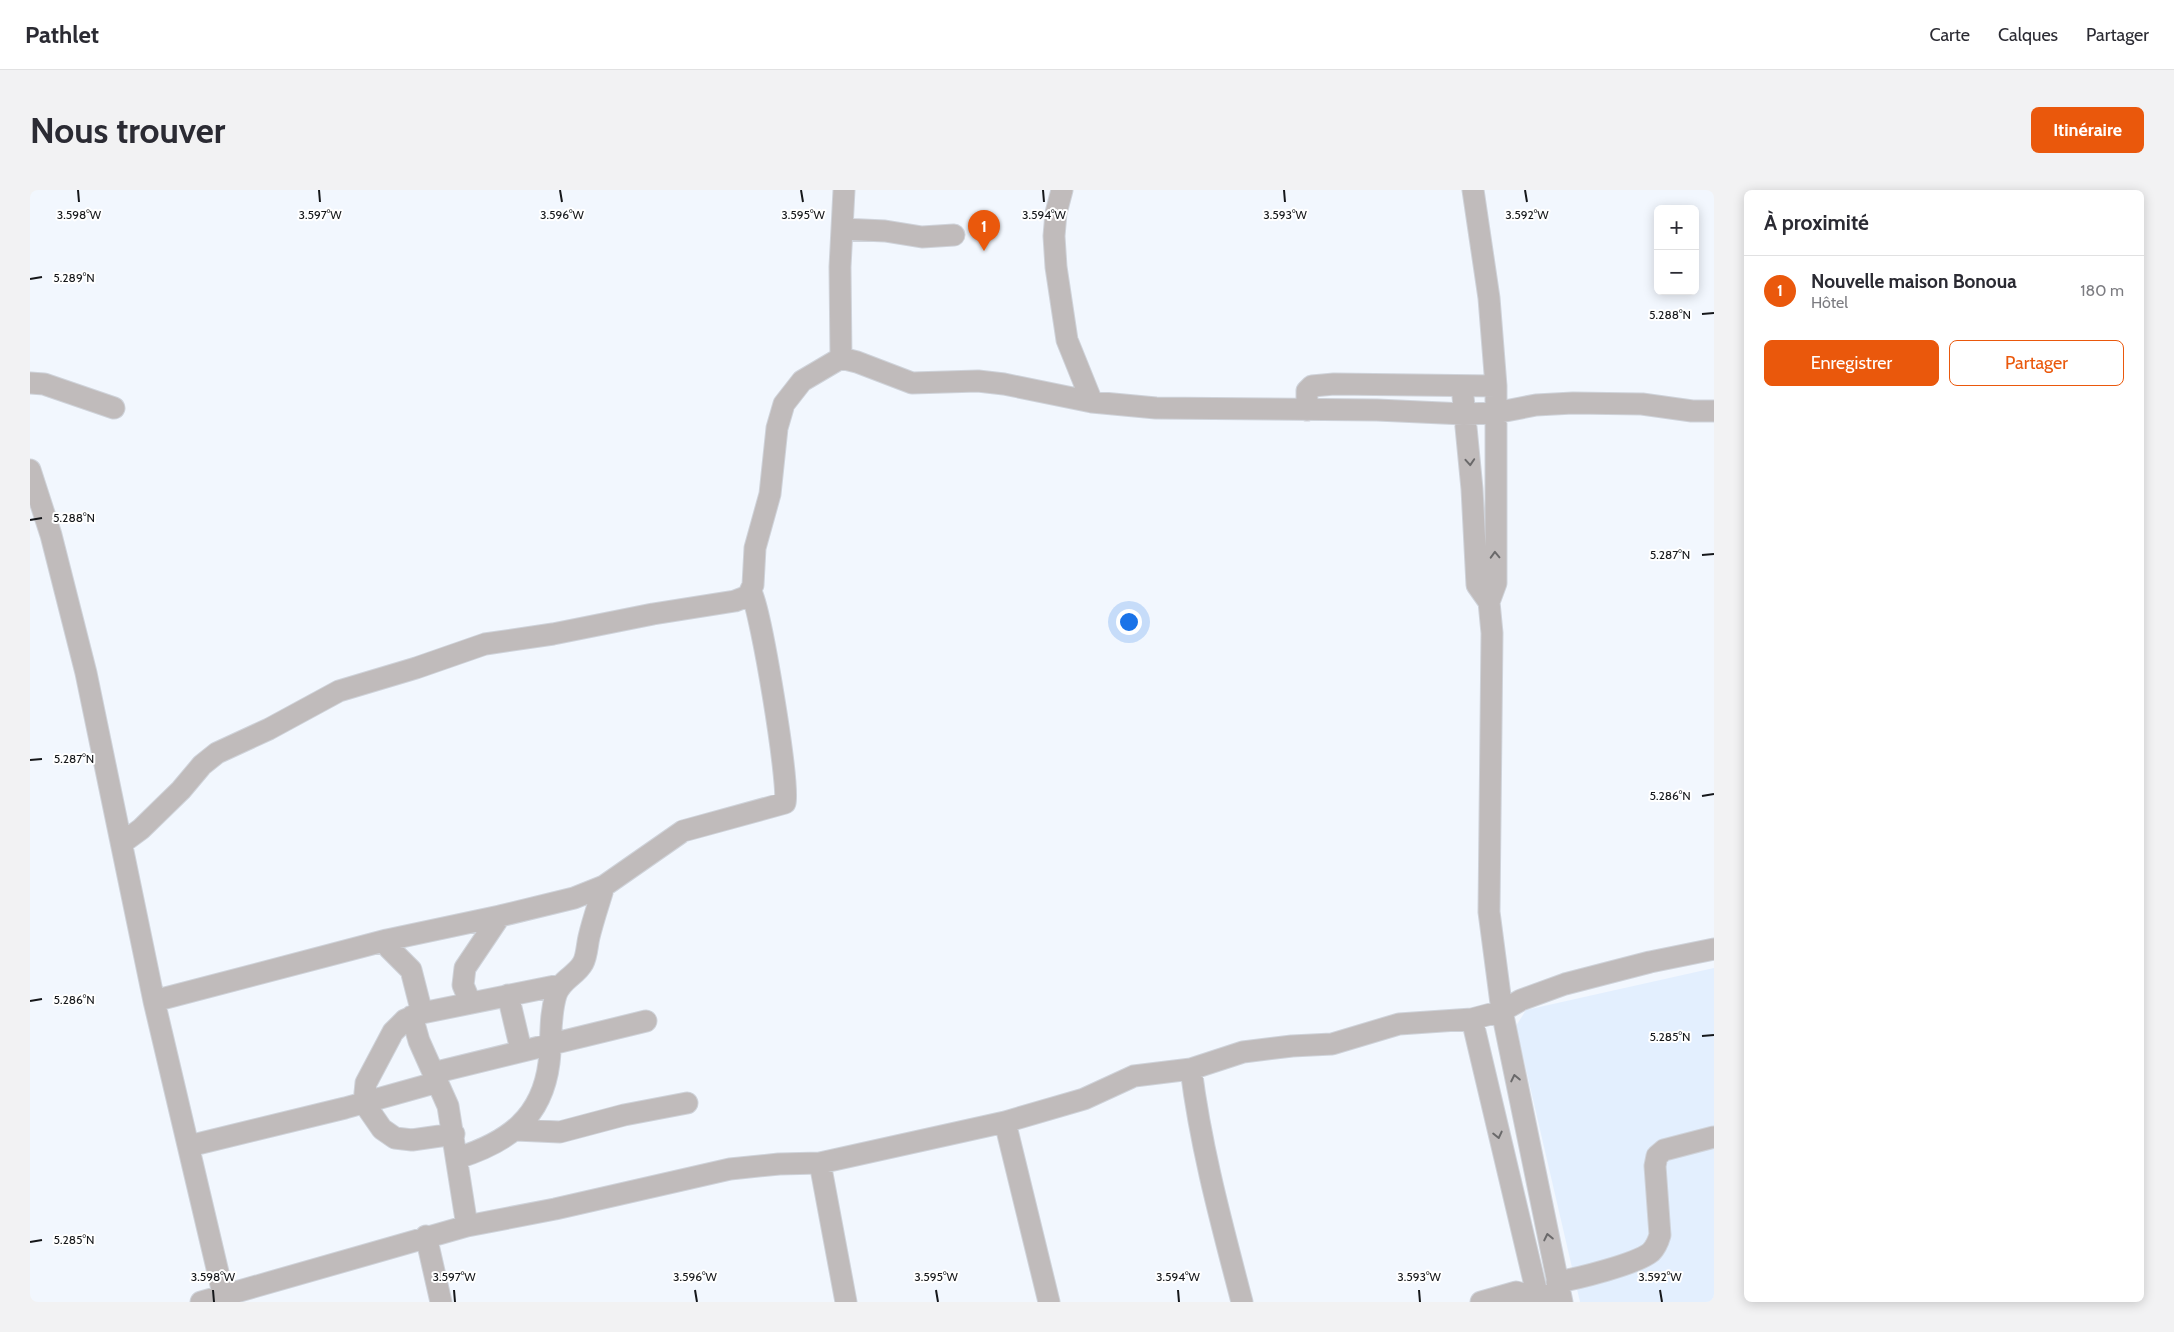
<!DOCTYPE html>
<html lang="fr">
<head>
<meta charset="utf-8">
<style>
	:root { --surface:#fff; --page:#f2f2f3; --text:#2b2b33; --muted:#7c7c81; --line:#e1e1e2; --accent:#ea580c }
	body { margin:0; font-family:Cabin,sans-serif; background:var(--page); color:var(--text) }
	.controls { position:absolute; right:15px; top:15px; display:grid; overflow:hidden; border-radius:8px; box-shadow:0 2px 12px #0003 }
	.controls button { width:45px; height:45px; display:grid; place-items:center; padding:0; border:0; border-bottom:1px solid var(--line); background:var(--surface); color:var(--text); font:25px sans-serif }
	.you { position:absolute; left:1098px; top:431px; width:18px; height:18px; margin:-12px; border:4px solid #fff; border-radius:50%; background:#1a73e8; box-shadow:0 0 0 8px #1a73e833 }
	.badge { display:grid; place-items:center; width:32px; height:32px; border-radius:50%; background:var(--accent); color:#fff; font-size:16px; font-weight:700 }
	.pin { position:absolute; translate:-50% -41px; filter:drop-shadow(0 1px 2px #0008) }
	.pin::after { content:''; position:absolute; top:26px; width:18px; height:15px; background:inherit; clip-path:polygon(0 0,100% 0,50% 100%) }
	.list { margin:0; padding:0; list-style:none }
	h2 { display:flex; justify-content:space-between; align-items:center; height:65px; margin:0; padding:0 20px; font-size:21px }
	h2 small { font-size:16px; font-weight:400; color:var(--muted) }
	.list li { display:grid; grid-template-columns:32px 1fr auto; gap:15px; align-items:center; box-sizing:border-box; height:70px; padding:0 20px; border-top:1px solid var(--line) }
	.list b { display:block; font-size:19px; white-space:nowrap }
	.list p { margin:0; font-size:16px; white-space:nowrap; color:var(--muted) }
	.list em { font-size:16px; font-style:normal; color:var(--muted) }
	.actions { display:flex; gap:10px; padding:15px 20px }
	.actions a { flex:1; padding:11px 0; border:1px solid var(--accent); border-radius:8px; text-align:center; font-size:18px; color:var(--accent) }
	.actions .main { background:var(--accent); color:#fff }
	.map { position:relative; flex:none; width:1684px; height:1112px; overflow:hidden; border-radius:8px }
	header { display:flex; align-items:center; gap:30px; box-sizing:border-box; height:70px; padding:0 25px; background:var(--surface); border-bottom:1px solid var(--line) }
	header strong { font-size:24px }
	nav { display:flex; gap:28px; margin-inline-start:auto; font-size:18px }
	.intro { display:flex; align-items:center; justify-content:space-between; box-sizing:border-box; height:120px; padding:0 30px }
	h1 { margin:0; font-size:35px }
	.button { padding:12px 22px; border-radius:8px; background:var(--accent); color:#fff; font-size:18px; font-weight:700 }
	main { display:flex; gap:30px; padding:0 30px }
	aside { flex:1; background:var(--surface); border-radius:8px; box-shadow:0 2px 12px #0003 }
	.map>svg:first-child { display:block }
	.built { fill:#e3effe }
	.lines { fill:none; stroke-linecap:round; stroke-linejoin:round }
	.minor-casing { stroke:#cfd3da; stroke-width:23 }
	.minor { stroke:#c0bbbb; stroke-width:21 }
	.oneway { stroke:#6a696a }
	.ticks { fill:none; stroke:#15171a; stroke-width:2 }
	.ticks-label { font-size:12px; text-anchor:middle; fill:#15171a; stroke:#fff; stroke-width:4; stroke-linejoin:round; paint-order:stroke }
</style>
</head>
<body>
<header>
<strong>Pathlet</strong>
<nav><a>Carte</a><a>Calques</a><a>Partager</a></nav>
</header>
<div class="intro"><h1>Nous trouver</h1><a class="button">Itinéraire</a></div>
<main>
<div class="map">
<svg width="1684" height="1112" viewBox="0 0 1684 1112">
	<rect width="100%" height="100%" fill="#f2f7fe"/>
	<path class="built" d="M1684 778V1112H1550L1486 836 1496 820Z"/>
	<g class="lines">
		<g class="minor-casing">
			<path id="minor" d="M814 0 810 77 811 168 827 172 882 193 948 191 974 194 1062 212 1126 218 1347 220 1434 224 1465 223 1506 215 1543 213 1612 214 1662 221H1684
				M1032 0 1026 23 1024 46 1026 77 1037 150 1062 212
				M1443 0 1459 108 1466 196V393L1459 412 1462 443 1459 722 1472 821 1532 1112
				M812 39 855 41 892 47 924 45
				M0 193 14 194 84 218
				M1432 196 1442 299 1447 395 1459 412
				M1277 220V201L1282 196 1304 194 1466 196
				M0 280 21 345 56 483 124 811 195 1112
				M92 653 111 639 151 600 172 575 187 563 239 539 309 501 386 478 455 454 523 444 623 424 705 411 718 406 723 395 725 358 740 304 747 238 754 214 772 191 811 168
				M478 805 491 860
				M124 811 357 750
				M440 812 433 795 435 778 470 726 544 708 574 696 653 641 755 613C760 595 731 421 721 402
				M392 823 381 780 359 758 357 750 470 726
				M382 826 389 851 418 916 437 1036
				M1442 829 1509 1112
				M1161 879C1171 959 1192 1035 1212 1112
				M403 883 616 831
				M975 932 1019 1112
				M486 940 530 942 594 925 657 913
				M424 944 382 950 365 948 352 939 334 913 336 893 363 842 375 830 392 823 530 795
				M159 956 315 918 408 892
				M428 968C478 952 512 928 519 873 522 849 519 828 526 805 531 789 546 786 553 773 557 766 557 755 559 747 563 730 569 713 574 696
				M790 973 816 1112
				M396 1046 411 1112
				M1527 1092C1546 1089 1607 1074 1621 1062 1626 1057 1628 1052 1630 1045L1625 976 1627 966 1634 960 1684 947
				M171 1112 437 1036 525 1019 700 979 749 974 790 973 975 932 1054 909 1104 886 1161 879 1213 862 1262 856 1302 854 1369 834 1442 829 1472 821 1491 810 1535 794 1620 772 1684 759
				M1451 1112 1486 1102 1508 1108 1520 1105"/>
		</g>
		<use href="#minor" class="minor"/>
	</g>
	<defs><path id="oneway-chevron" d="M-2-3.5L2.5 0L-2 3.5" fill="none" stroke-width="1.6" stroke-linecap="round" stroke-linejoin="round" transform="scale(1.25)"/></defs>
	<g class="oneway">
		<use href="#oneway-chevron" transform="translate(1440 272) rotate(86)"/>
		<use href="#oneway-chevron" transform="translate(1465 365) rotate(-92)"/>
		<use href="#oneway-chevron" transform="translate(1485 888) rotate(-102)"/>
		<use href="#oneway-chevron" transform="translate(1468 945) rotate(77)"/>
		<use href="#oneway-chevron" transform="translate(1518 1047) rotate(-102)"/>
	</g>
	<path class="ticks" d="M48 0 49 12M289 0 290 12M530 0 532 12M771 0 773 12M1013 0 1014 12M1254 0 1255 12M1495 0 1497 12M0 89 12 87M1672 124 1684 123M0 330 12 328M1672 365 1684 364M0 570 12 569M1672 606 1684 604M0 811 12 809M1672 846 1684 845M0 1052 12 1050M183 1100 184 1112M424 1100 425 1112M665 1100 667 1112M906 1100 908 1112M1148 1100 1149 1112M1389 1100 1390 1112M1630 1100 1632 1112"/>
	<g class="ticks-label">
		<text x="49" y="29">3.598°W</text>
		<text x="290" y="29">3.597°W</text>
		<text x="532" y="29">3.596°W</text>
		<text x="773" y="29">3.595°W</text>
		<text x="1014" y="29">3.594°W</text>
		<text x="1255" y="29">3.593°W</text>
		<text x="1497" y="29">3.592°W</text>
		<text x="44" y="92">5.289°N</text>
		<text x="1640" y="129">5.288°N</text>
		<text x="44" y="332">5.288°N</text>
		<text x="1640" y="369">5.287°N</text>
		<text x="44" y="573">5.287°N</text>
		<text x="1640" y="610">5.286°N</text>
		<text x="44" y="814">5.286°N</text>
		<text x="1640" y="851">5.285°N</text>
		<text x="44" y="1054">5.285°N</text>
		<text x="183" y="1091">3.598°W</text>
		<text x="424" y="1091">3.597°W</text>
		<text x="665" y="1091">3.596°W</text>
		<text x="906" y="1091">3.595°W</text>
		<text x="1148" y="1091">3.594°W</text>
		<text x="1389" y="1091">3.593°W</text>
		<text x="1630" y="1091">3.592°W</text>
	</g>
</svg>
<div class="controls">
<button>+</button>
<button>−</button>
</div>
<div class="you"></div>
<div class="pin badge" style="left:954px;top:61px">1</div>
</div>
<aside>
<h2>À proximité<small></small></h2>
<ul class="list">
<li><span class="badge">1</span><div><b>Nouvelle maison Bonoua</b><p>Hôtel</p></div><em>180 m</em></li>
</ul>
<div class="actions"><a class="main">Enregistrer</a><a>Partager</a></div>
</aside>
</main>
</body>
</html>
